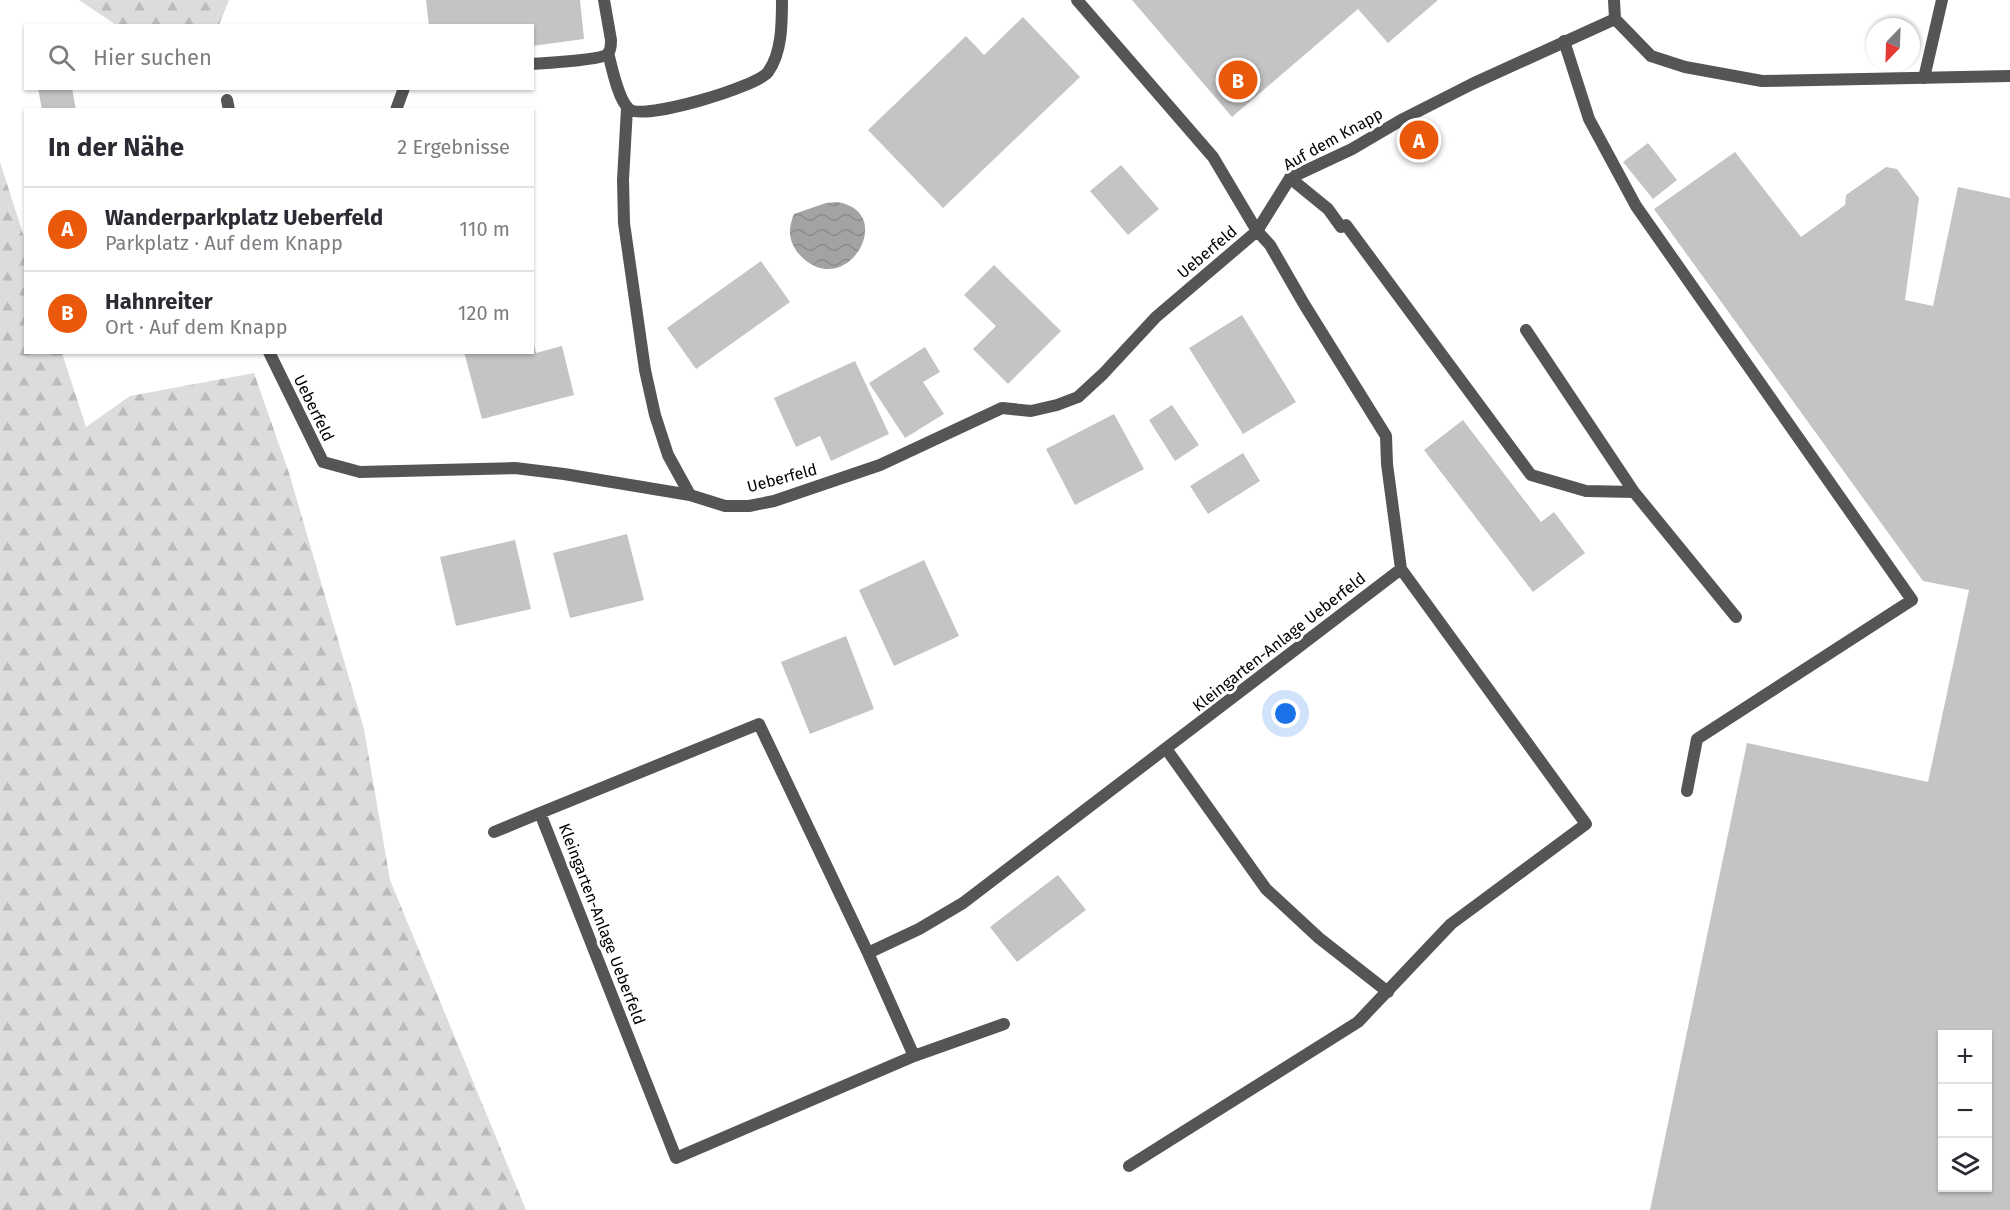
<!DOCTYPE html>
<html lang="de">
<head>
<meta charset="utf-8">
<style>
	:root { --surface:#fff; --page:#f2f2f3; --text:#2b2b33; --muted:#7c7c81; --line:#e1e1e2; --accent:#ea580c }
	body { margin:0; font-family:"Fira Sans",sans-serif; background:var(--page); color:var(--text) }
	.controls { position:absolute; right:18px; bottom:18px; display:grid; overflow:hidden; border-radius:0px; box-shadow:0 2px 4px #0004 }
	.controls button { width:54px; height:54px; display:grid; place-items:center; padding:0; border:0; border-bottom:2px solid var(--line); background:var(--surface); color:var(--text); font:30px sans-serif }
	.compass { position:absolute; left:1866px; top:18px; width:54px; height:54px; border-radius:50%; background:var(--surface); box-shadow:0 2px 4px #0004; rotate:203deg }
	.you { position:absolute; left:1286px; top:714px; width:21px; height:21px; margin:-15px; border:4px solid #fff; border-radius:50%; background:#1a73e8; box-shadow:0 0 0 9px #1a73e833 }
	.badge { display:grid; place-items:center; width:39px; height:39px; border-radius:50%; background:var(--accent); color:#fff; font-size:20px; font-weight:700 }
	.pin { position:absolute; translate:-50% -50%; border:3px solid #fff; box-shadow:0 2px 6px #0006 }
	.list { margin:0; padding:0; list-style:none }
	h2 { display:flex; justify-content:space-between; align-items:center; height:78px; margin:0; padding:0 24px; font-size:26px }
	h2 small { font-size:20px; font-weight:400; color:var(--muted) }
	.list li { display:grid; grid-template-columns:39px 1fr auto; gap:18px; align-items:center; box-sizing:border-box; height:84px; padding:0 24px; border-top:2px solid var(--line) }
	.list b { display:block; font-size:22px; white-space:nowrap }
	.list p { margin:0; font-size:20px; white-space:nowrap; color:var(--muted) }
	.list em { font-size:20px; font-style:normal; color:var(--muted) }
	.icon { flex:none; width:33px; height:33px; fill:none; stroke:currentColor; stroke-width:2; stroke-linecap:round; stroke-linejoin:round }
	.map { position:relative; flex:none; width:2010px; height:1210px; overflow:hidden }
	.search { position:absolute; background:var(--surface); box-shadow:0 2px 4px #0004; left:24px; top:24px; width:510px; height:66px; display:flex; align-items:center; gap:15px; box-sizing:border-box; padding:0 21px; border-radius:0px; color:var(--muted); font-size:22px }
	.panel { position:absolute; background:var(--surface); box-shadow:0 2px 4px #0004; left:24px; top:108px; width:510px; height:246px; border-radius:0px }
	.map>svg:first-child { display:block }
	.forest { fill:url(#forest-firs) }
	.water { fill:url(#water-waves) }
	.building { fill:#c4c4c4; fill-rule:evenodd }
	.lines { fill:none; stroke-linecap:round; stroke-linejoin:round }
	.service { stroke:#555; stroke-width:12 }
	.minor { stroke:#555; stroke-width:12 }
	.labels { text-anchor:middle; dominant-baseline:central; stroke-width:6; stroke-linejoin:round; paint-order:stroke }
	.street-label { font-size:16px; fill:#000; stroke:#fff }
</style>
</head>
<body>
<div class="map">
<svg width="2010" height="1210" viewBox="0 0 2010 1210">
	<defs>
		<pattern id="forest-firs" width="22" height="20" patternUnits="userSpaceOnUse" patternTransform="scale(1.5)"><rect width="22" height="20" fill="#dcdcdc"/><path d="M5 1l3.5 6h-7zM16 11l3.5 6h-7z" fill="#bbb"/></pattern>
		<pattern id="water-waves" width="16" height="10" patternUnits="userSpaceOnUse" patternTransform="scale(1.5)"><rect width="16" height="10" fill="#a3a3a3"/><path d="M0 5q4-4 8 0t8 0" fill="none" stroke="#8b8b8b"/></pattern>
	</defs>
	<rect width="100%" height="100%" fill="#fff"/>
	<path class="forest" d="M79 0H229L219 25H116Z
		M0 162 25 240 26 352 62 353 86 427 130 396 254 373 289 473 364 729 390 880 526 1210H0Z"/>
	<path class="water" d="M837 202C900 212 844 306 798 253 788 240 788 228 794 214L826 203Z"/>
	<path class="building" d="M426 0H580L584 39 532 46V26H429Z
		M1132 0H1438L1388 43 1358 9 1232 117Z
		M1023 17 1080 77 943 208 868 130 966 36 984 55Z
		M38 88H72L76 110H42Z
		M1648 143 1677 180 1653 199 1623 162Z
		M1735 152 1801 237 1845 205 1846 195 1886 167 1897 169 1919 198 1905 300 1933 306 1958 187 2010 198V1210H1650L1747 743 1928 782 1969 590 1923 581 1654 209ZM1942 1034H1988V1188H1942Z
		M1121 165 1159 209 1128 235 1090 191Z
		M761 261 790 302 696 369 667 328Z
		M994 265 1061 331 1008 384 973 349 996 326 964 295Z
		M1242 315 1296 402 1243 434 1189 348Z
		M533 341 536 353 562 346 574 395 482 419 464 352H532Z
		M925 347 940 372 923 382 944 414 905 438 869 383Z
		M855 361 889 434 831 461 820 436 796 447 774 398Z
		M1172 405 1199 445 1175 461 1149 420Z
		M1114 414 1144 469 1075 505 1046 449Z
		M1463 420 1541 522 1554 512 1585 553 1533 592 1424 450Z
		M1243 453 1260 481 1208 514 1190 486Z
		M627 534 644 600 570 618 553 553Z
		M515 540 531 609 456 626 440 557Z
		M924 560 959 636 894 666 859 590Z
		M846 636 874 709 810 734 781 662Z
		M1058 875 1086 910 1017 962 990 927Z"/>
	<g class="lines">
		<path class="service" d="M1564 41 1589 119 1636 206 1912 600 1697 739 1687 791
			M608 53C612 67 618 100 629 109 643 121 757 87 768 72 782 53 782 23 782 0
			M532 64C545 63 601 60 608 54 611 50 611 45 611 40L604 0
			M1924 78 1942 0
			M227 100 229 110
			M627 108 623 180 624 223 645 370 655 415 668 455 690 495
			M396 110 404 88
			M1290 178 1328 209 1341 227 1346 225 1531 475 1586 491 1634 492
			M1526 330 1634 492 1736 617
			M269 352 323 462 360 472 515 468 564 474 690 495 725 506H749L774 501 880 465 1002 408 1031 411 1057 405 1078 397 1103 374 1156 317 1257 231
			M1167 750 1266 889 1319 938 1388 992
			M494 832 540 813
			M868 953 914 1056 676 1158 540 813 759 724 868 953 919 929 963 903 1401 569 1387 464 1386 436 1304 304 1270 245 1257 231 1213 157 1077 0
			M914 1056 1004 1024
			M1129 1166 1358 1022 1451 924 1586 824 1401 569"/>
		<path class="minor" d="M1614 0 1615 19 1651 56 1685 67 1762 81 2010 76
			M1257 231 1290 178 1352 149 1403 119 1472 84 1615 19"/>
	</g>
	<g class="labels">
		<g class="street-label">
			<text transform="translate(1333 139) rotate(-29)">Auf dem Knapp</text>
			<text transform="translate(1207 252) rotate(-40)">Ueberfeld</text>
			<text transform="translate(314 408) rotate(64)">Ueberfeld</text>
			<text transform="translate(782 478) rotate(-15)">Ueberfeld</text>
			<text transform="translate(1279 642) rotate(-38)">Kleingarten-Anlage Ueberfeld</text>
			<text transform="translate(602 924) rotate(69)">Kleingarten-Anlage Ueberfeld</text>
		</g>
	</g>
</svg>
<div class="controls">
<button>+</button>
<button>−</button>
<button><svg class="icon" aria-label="layers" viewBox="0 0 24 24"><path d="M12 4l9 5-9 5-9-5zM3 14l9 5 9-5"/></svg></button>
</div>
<svg class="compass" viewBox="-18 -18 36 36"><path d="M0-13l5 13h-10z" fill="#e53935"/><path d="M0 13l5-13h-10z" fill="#7c7c81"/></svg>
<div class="you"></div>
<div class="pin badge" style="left:1419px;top:140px">A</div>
<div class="pin badge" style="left:1238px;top:80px">B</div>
<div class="search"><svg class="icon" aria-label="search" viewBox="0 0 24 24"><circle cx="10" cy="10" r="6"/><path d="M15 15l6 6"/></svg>Hier suchen</div>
<section class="panel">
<h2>In der Nähe<small>2 Ergebnisse</small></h2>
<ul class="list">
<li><span class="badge">A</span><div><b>Wanderparkplatz Ueberfeld</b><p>Parkplatz · Auf dem Knapp</p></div><em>110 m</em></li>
<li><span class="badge">B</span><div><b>Hahnreiter</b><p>Ort · Auf dem Knapp</p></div><em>120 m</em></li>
</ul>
</section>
</div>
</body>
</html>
